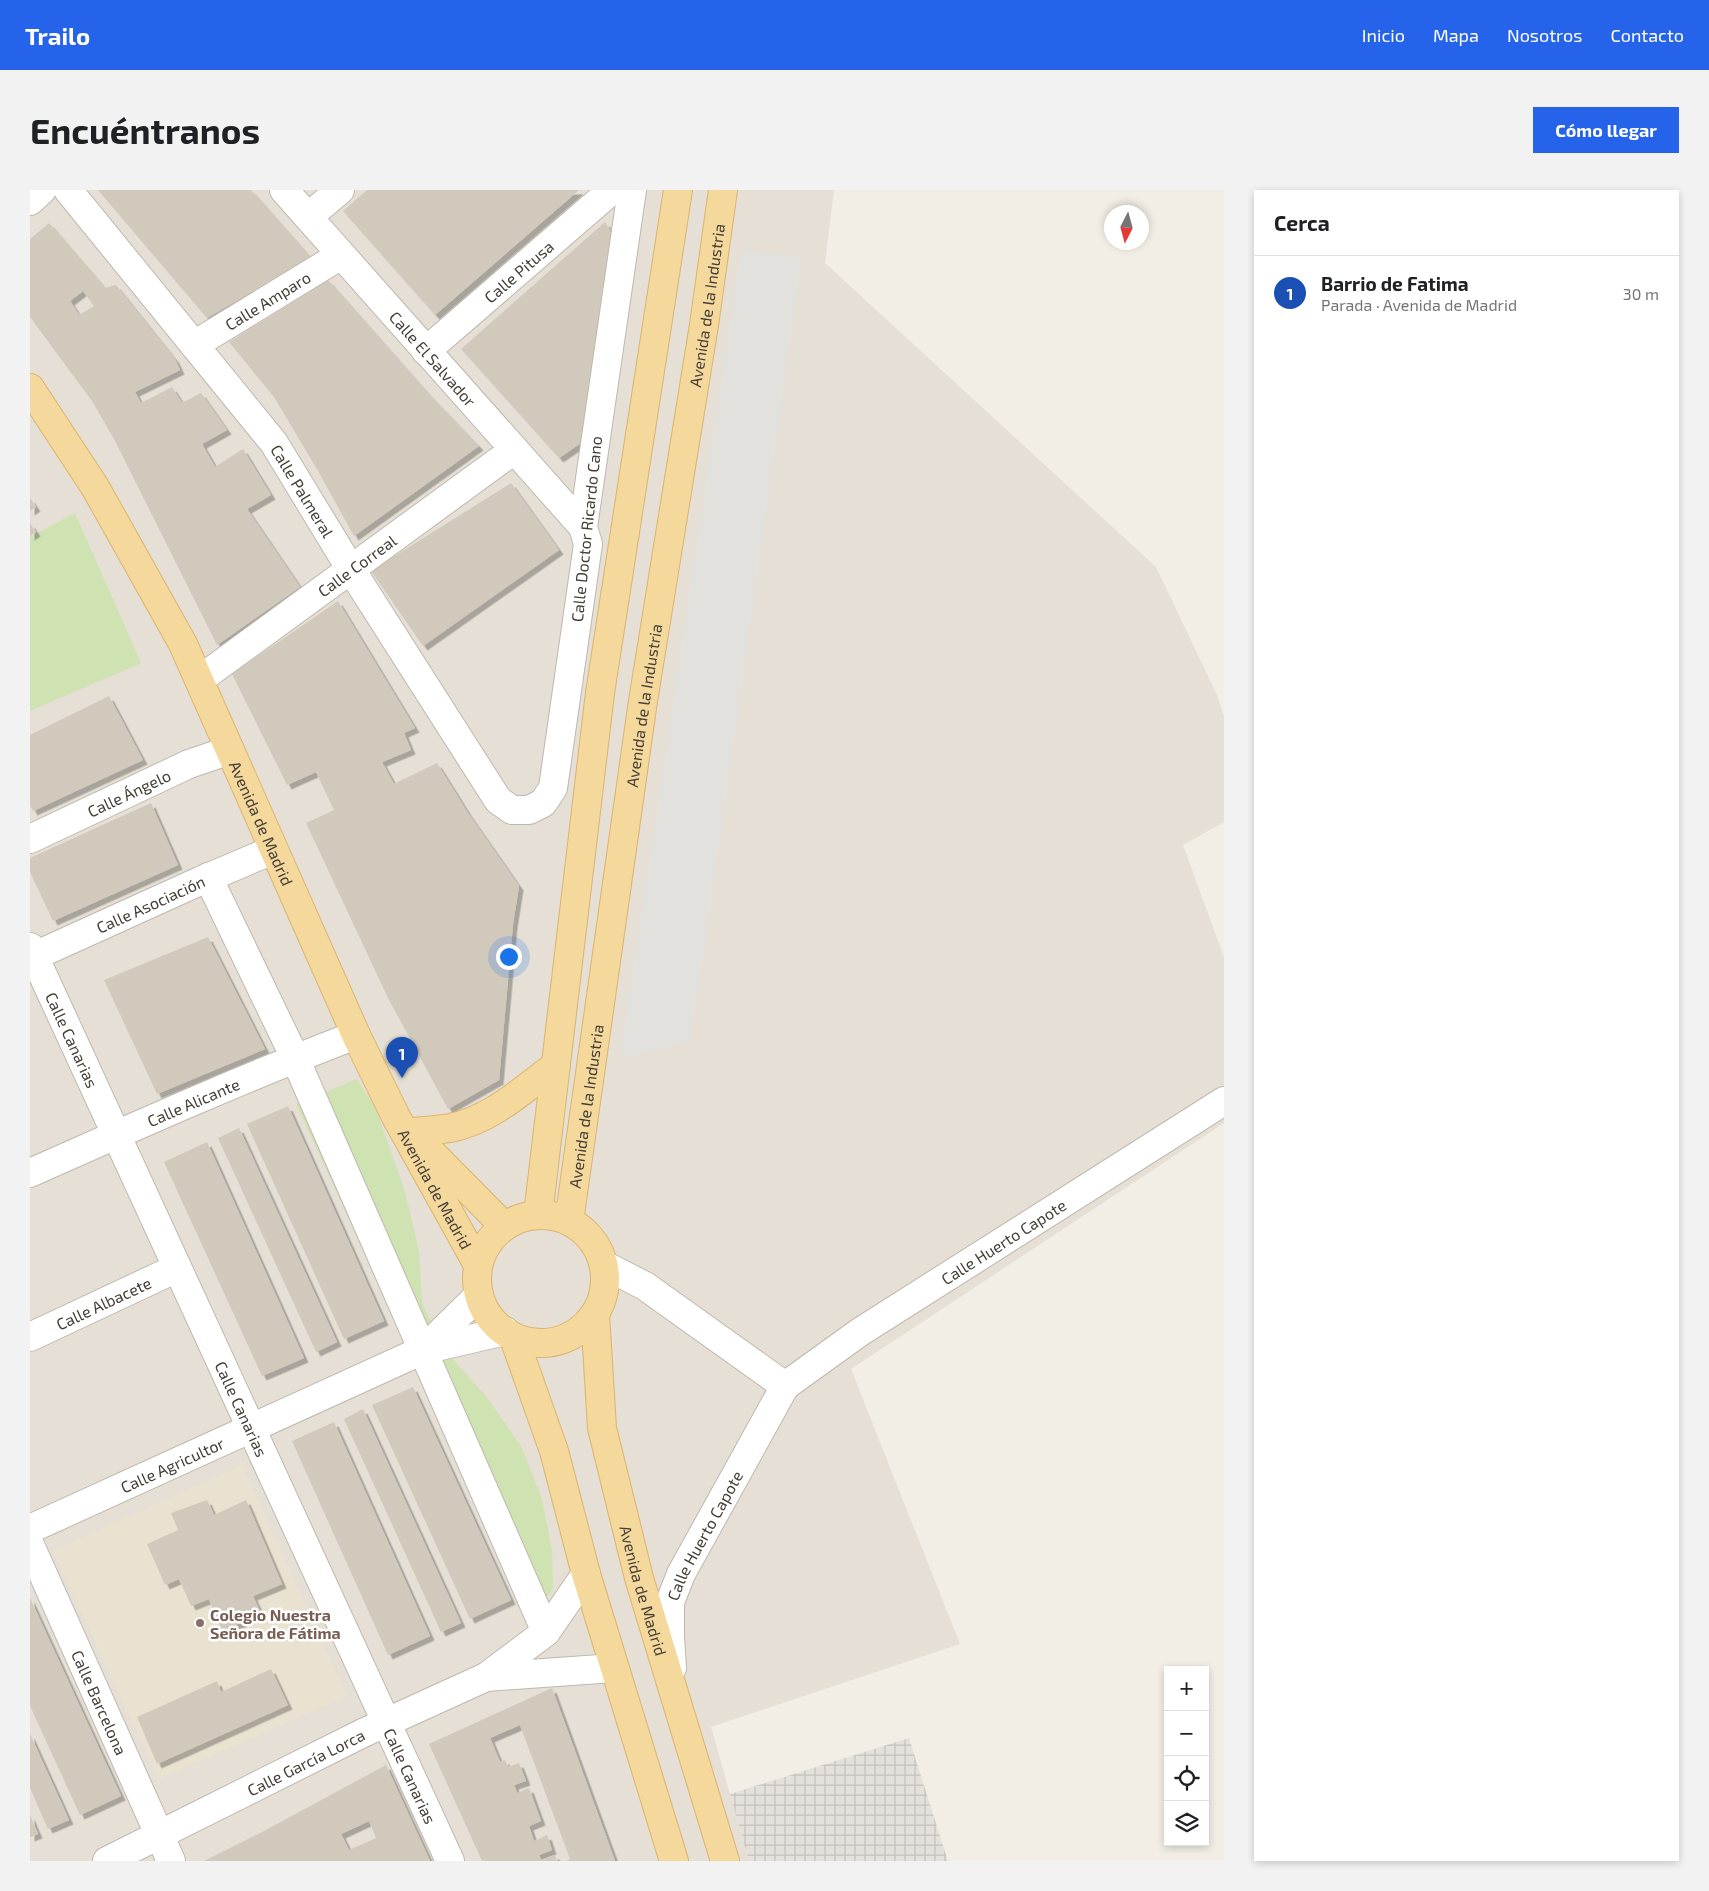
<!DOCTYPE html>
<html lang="es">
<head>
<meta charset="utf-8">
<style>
	:root { --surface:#fff; --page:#f2f2f2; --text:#202124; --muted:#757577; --line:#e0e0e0; --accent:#2563eb }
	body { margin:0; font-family:"Exo 2",sans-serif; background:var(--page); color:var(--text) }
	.controls { position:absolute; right:15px; bottom:15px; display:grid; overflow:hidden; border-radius:0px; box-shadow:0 2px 8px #0003 }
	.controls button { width:45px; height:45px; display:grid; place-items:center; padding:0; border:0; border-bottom:1px solid var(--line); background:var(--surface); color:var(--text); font:25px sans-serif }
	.compass { position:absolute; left:1074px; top:15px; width:45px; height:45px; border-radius:50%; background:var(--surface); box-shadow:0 2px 8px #0003; rotate:186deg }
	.you { position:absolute; left:478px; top:766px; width:18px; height:18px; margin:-12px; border:4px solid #fff; border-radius:50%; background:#1a73e8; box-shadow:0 0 0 8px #1a73e833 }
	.badge { display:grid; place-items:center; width:32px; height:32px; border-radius:50%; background:var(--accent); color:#fff; font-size:16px; font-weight:700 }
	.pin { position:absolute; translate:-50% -41px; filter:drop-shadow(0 1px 2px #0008) }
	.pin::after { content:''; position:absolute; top:26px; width:18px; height:15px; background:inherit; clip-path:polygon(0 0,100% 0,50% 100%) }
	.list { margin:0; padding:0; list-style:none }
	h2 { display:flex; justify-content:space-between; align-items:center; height:65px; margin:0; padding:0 20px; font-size:21px }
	h2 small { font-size:16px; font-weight:400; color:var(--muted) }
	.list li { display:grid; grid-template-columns:32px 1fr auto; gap:15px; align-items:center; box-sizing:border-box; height:75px; padding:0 20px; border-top:1px solid var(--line) }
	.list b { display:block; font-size:19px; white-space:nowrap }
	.list p { margin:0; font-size:16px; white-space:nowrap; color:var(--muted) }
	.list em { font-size:16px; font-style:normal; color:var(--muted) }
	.icon { flex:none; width:28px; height:28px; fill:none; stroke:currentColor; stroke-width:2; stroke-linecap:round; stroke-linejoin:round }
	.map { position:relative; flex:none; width:1194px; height:1671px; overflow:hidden; border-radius:0px }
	header { display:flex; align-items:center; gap:30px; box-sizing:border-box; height:70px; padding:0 25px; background:var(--accent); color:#fff }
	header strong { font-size:24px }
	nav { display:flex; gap:28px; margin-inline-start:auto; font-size:18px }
	.intro { display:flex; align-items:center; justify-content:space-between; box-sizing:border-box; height:120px; padding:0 30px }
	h1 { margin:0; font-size:35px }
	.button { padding:12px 22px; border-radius:0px; background:var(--accent); color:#fff; font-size:18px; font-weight:700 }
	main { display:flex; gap:30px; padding:0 30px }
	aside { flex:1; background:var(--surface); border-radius:0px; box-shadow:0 2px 8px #0003 }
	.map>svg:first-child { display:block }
	.residential { fill:#e5dfd5 }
	.industrial { fill:url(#industrial-grid) }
	.education { fill:#e9e2d1 }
	.green { fill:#cfe2b2 }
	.parking { fill:#e3e1de }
	.building { fill:#d2c9bd; fill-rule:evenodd; filter:url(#shadow) }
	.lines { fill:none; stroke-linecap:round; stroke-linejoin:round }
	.minor-casing { stroke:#bfb8ad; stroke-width:30 }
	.major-casing { stroke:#d9b46d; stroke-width:30 }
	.minor { stroke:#fff; stroke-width:28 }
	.major { stroke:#f5d89c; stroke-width:28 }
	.education-dot { fill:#8d6e63; stroke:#fff; stroke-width:2 }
	.labels { text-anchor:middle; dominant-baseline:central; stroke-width:5; stroke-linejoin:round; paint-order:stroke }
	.street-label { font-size:16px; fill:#443e36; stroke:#fff }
	.education-label { font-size:16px; font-weight:bold; fill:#785e54; stroke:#fff; text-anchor:start }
</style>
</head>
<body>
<header>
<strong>Trailo</strong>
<nav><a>Inicio</a><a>Mapa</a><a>Nosotros</a><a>Contacto</a></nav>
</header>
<div class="intro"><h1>Encuéntranos</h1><a class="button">Cómo llegar</a></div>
<main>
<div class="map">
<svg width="1194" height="1671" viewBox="0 0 1194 1671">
	<defs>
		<pattern id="industrial-grid" width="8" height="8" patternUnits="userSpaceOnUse" patternTransform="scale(1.25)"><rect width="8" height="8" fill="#e4e0db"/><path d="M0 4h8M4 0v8" fill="none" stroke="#c5c1bd"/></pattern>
		<filter id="shadow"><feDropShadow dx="4.5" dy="4.5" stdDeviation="0" flood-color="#0004"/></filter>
	</defs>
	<rect width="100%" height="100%" fill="#f2eee6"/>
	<path class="residential" d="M0 0H804L795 73 1126 377 1187 505 1194 527V632L1153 655 1194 767V933L821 1179 930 1454 681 1537 719 1671H0Z"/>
	<path class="industrial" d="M879 1548 918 1671H719L700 1604Z"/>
	<path class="education" d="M212 1275 317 1506 129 1589 23 1361Z"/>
	<path class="green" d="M45 323 111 473 0 521V347Z
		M327 889 346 919 375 1002 389 1061 392 1113 414 1159 459 1210 492 1258 512 1309 522 1360 523 1400 500 1423 266 914Z"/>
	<path class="parking" d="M711 59 772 67 672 775 659 852 590 869Z"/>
	<path class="building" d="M68 0H221L281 68 177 128Z
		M337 0H549L405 125 313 21Z
		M575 32 585 49 558 248 529 268 431 159Z
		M19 33 75 98 86 95 145 169 150 180 105 202 111 213 142 197 152 213 171 203 197 240 172 254 185 277 213 259 241 305 217 319 270 397 187 455 84 249 62 211 0 127V49ZM53 101 64 116 49 125 40 111Z
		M298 90 396 201 449 256 324 346 288 281 244 207 199 152Z
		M481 293 529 360 393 456 341 381Z
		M0 308 6 317 0 321Z
		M0 333 6 342 0 346Z
		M308 411 385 538 374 543 381 560 352 572 364 594 407 573 438 623 489 696 483 734 469 890 418 919 358 808 276 633 304 620 286 582 257 595 202 484Z
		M79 506 113 570 3 621 0 615V545Z
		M121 613 148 675 23 731 0 682V668Z
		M178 747 235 859 127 904 74 790Z
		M258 916 354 1131 314 1149 217 934Z
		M209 938 307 1152 286 1162 188 948Z
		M177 952 274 1168 232 1186 134 972Z
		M383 1197 481 1410 440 1429 342 1215Z
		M333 1219 431 1433 411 1442 314 1229Z
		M304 1232 400 1446 358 1465 262 1251Z
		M177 1310 184 1325 216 1310 252 1394 223 1406 231 1424 192 1441 179 1409 161 1416 149 1389 135 1395 117 1354 148 1340 141 1323Z
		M0 1408 91 1606 50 1625 0 1516Z
		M241 1479 258 1515 127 1574 107 1527 187 1491 191 1502Z
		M522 1498 585 1671H536L540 1669 490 1535 460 1548 470 1572 475 1570 478 1577 489 1573 496 1591 484 1595 487 1603 499 1598 511 1631 499 1636 504 1651 517 1645 522 1660 509 1665 511 1670 525 1665 527 1671H452L399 1554Z
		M0 1544 39 1630 18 1639 0 1598Z
		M356 1575 400 1671H174L234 1641ZM339 1631 346 1648 319 1660 311 1644Z
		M0 1625 8 1644 0 1647Z"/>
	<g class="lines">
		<g class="minor-casing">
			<g id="minor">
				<path id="s1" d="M38 0 244 253 320 378 468 610 482 620H499L513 613 523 598 558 354 553 337 602 0"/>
				<path id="s2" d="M254 0 553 337"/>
				<path d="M0 11 12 0"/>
				<path d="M278 27 310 0"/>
				<path id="s3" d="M164 155 311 65"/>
				<path id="s4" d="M396 161 582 0"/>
				<path id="s5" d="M169 490 484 260"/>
				<path id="s6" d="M0 649 159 574 200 560"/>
				<path d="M178 687 265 868 516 1442"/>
				<path id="s7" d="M0 757 420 1671"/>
				<path id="s8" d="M0 768 170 691 243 660"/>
				<path id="s9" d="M0 983C108 935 216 887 326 845"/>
				<path id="s10" d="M574 1075 615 1096 755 1196 830 1142 1194 911"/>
				<path id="s11" d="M0 1147 147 1078"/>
				<path d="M393 1160 449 1105"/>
				<path id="s12" d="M0 1339 393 1160 475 1141"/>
				<path id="s13" d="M0 1355 141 1671"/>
				<path id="s14" d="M642 1478 640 1447V1412L651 1384 755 1196"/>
				<path d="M456 1487 584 1478"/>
				<path id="s15" d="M77 1671 333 1543 456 1487 516 1442 556 1384"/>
			</g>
		</g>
		<g class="major-casing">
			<g id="major">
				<path id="s16" d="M0 198 65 297 153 454 326 845 366 927 448 1075"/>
				<path d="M381 942C394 941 407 940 420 938 461 930 494 899 526 875"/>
				<path d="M389 950 474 1036"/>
				<path d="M508 1025 570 503 648 0"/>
				<circle cx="511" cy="1089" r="64"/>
				<path id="s17" d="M539 1031 613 511 674 135 693 0"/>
				<path id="s18" d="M565 1124 572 1238 609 1388 695 1671"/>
				<path d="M484 1148 524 1261 556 1384 644 1671"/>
			</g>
		</g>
		<use href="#minor" class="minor"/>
		<use href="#major" class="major"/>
	</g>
	<circle class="education-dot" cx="170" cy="1433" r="5"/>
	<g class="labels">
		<g class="street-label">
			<text stroke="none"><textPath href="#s4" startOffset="122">Calle Pitusa</textPath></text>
			<text stroke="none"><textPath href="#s3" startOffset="86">Calle Amparo</textPath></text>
			<text stroke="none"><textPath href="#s17" startOffset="926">Avenida de la Industria</textPath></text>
			<text stroke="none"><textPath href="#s2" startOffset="225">Calle El Salvador</textPath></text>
			<text stroke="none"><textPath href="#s1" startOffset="382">Calle Palmeral</textPath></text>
			<text transform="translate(556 339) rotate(-84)">Calle Doctor Ricardo Cano</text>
			<text stroke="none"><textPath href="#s5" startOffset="195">Calle Correal</textPath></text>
			<text stroke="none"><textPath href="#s17" startOffset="521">Avenida de la Industria</textPath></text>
			<text stroke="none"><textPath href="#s6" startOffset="109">Calle Ángelo</textPath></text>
			<text stroke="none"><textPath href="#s16" startOffset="494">Avenida de Madrid</textPath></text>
			<text stroke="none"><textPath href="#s8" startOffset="132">Calle Asociación</textPath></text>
			<text stroke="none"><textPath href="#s7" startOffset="102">Calle Canarias</textPath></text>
			<text stroke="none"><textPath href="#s9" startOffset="178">Calle Alicante</textPath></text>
			<text stroke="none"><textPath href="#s17" startOffset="116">Avenida de la Industria</textPath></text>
			<text stroke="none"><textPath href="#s16" startOffset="899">Avenida de Madrid</textPath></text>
			<text stroke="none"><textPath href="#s10" startOffset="480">Calle Huerto Capote</textPath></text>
			<text stroke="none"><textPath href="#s11" startOffset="81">Calle Albacete</textPath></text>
			<text stroke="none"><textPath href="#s7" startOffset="508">Calle Canarias</textPath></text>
			<text stroke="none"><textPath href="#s12" startOffset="156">Calle Agricultor</textPath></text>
			<text stroke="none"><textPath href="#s14" startOffset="141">Calle Huerto Capote</textPath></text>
			<text stroke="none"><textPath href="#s18" startOffset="282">Avenida de Madrid</textPath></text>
			<text stroke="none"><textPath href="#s13" startOffset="172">Calle Barcelona</textPath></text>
			<text stroke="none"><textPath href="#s15" startOffset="222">Calle García Lorca</textPath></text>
			<text stroke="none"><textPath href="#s7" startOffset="912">Calle Canarias</textPath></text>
		</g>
		<g class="education-label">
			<text x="180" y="1424">Colegio Nuestra<tspan x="180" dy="18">Señora de Fátima</tspan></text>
		</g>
	</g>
</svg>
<div class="controls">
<button>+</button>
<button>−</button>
<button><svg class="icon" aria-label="locate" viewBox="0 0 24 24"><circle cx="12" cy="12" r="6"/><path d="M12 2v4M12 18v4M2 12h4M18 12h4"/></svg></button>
<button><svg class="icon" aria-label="layers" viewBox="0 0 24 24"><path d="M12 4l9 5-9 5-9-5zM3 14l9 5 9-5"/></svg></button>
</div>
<svg class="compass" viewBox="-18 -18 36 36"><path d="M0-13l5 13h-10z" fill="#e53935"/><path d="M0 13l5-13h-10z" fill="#757577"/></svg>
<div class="you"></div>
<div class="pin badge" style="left:372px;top:888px;background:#1a4fb4">1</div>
</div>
<aside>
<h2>Cerca<small></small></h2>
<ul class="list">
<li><span class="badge" style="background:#1a4fb4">1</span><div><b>Barrio de Fatima</b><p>Parada · Avenida de Madrid</p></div><em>30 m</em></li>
</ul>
</aside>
</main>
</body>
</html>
